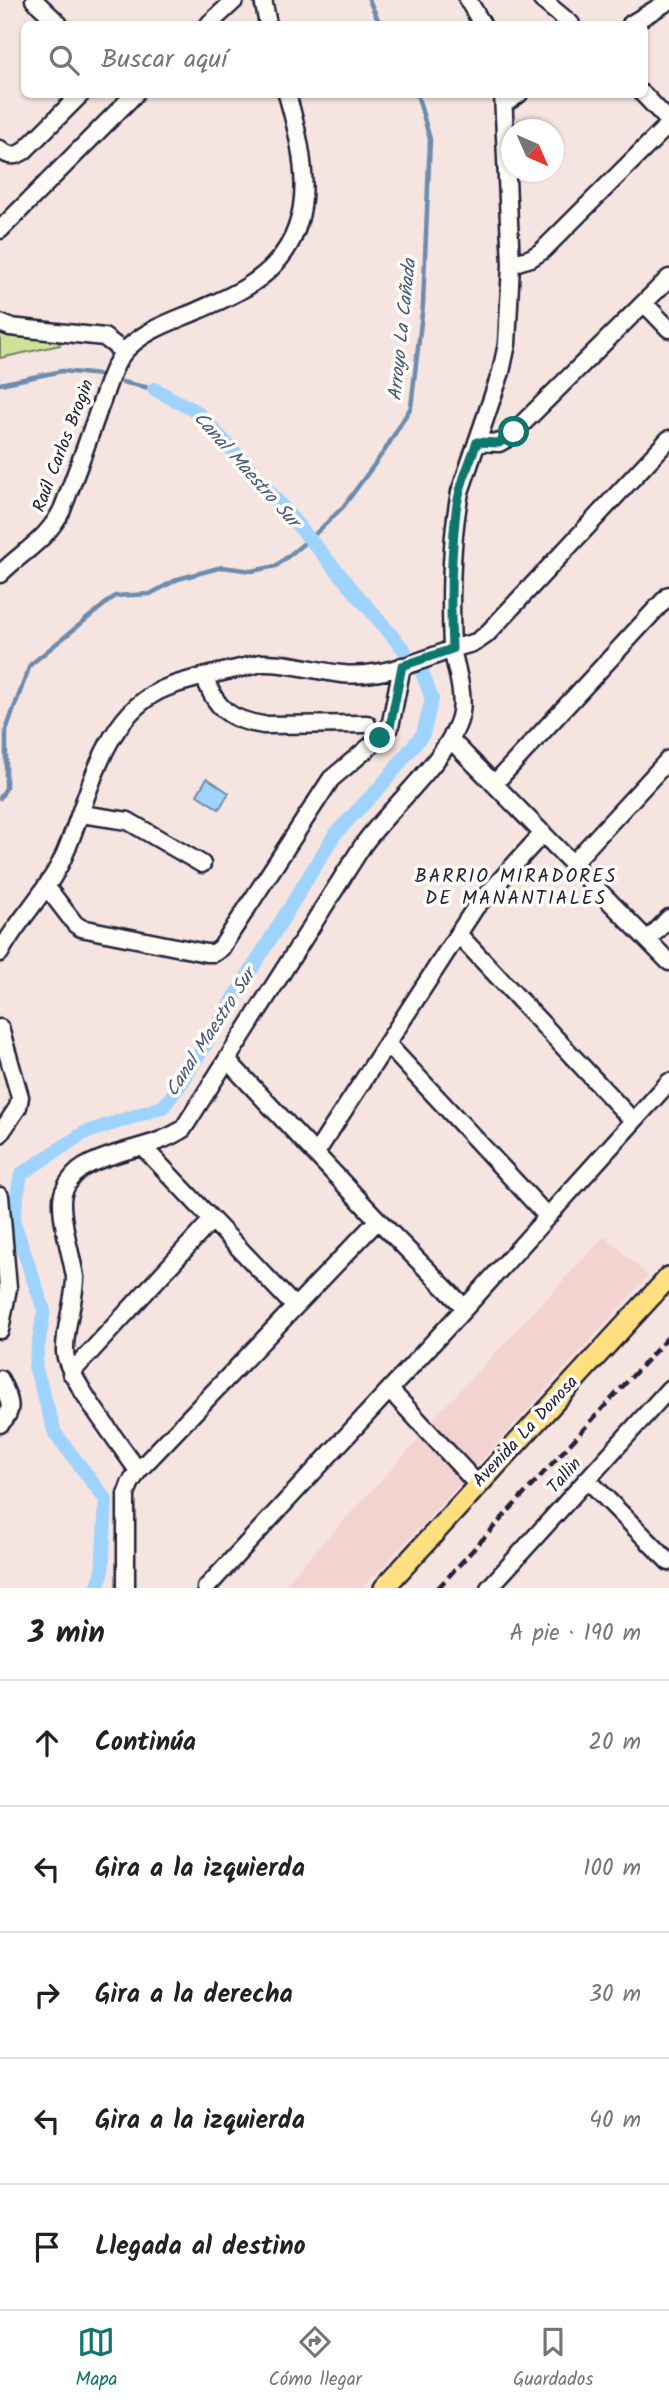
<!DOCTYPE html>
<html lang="es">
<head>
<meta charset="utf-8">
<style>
	:root { --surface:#fff; --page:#f6f6f6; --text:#222; --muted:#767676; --line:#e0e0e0; --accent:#0f766e }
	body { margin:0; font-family:Kalam,sans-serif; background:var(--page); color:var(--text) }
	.compass { position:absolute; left:501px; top:119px; width:63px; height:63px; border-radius:50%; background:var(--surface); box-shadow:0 2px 5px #0004; rotate:135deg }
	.stop { position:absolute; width:21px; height:21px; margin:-16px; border:5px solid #0f766e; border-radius:50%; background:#fff }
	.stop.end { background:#0f766e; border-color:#fff; box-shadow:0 2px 7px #0008 }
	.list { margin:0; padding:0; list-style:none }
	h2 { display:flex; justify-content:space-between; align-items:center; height:91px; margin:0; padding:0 28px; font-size:30px }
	h2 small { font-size:23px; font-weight:400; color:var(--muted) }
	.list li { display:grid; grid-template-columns:46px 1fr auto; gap:21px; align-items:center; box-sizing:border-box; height:126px; padding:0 28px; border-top:2px solid var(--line) }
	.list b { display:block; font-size:26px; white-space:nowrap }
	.list em { font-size:23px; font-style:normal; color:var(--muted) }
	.icon { flex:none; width:38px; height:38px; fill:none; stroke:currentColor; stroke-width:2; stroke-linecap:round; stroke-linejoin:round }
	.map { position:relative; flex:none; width:669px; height:1588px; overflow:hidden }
	.search { position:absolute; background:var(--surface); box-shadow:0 2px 5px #0004; left:21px; right:21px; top:21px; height:77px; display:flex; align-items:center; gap:18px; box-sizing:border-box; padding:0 24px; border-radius:10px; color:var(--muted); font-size:26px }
	.sheet { height:721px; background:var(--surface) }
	nav { display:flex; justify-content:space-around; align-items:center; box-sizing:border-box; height:98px; border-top:2px solid var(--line); background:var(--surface); font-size:19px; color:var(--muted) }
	nav a { display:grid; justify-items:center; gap:4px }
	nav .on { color:var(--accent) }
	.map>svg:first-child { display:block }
	.built { fill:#f2d3d0 }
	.green { fill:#cfe297; stroke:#788269; stroke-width:2 }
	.water { fill:#9ed3fd; stroke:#6c8caf; stroke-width:2 }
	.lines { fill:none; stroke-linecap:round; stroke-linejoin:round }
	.stream { stroke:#6c8caf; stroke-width:4.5 }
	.canal { stroke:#9ed3fd; stroke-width:14 }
	.minor-casing { stroke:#22223b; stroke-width:21 }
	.major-casing { stroke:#22223b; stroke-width:24 }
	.minor { stroke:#fdfcf7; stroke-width:16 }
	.major { stroke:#ffdf80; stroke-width:19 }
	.rail { stroke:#22223b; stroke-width:4.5; stroke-dasharray:10 5; stroke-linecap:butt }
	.route { stroke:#0f766e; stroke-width:9 }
	.labels { text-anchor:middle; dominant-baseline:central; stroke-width:7; stroke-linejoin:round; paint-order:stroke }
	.street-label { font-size:18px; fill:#22223b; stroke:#fdfcf7 }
	.water-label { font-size:19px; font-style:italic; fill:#475775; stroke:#fdfcf7 }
	.neighbourhood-label { font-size:19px; letter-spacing:2px; fill:#22223b; stroke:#fdfcf7 }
</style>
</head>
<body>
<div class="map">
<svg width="669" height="1588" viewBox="0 0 669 1588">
	<rect width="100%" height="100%" fill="#f6e4e0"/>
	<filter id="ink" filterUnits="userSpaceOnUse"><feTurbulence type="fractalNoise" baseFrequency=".0143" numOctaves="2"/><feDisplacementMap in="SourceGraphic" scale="14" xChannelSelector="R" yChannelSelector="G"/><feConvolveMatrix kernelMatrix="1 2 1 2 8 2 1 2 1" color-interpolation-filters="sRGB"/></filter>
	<g filter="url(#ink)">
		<path class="built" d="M605 1236 648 1276 463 1481 363 1588H281L412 1447 436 1416Z"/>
		<path class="green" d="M0 329 57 339 60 345 0 358Z"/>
		<path class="water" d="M207 778 229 793 219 809 197 795Z"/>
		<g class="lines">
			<path class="stream" d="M369 0 380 24
				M122 382 154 389
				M0 384 62 371 100 375
				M0 798 6 788V730L30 665 115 596 150 594 178 579 222 567 252 571 276 566 312 537 343 507 385 450 411 407 423 305 430 139 417 94"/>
			<path class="canal" d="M154 389 197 412 245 463 405 651
				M97 1588 102 1574 106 1500 55 1433 35 1366 44 1310 13 1220 21 1174 84 1133 163 1107 181 1084 335 834 382 785 423 734 432 699 421 669"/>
			<g class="minor-casing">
				<path id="minor" d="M34 0 59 24
					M263 0 268 24
					M468 0 482 24
					M542 0 571 24
					M209 24 235 0
					M631 24 669 1
					M643 94 669 121
					M504 104 519 94
					M0 149C8 157 15 157 24 151L81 94
					M0 230 135 94
					M511 264 531 258 542 251 669 124
					M644 303 669 329
					M0 323 10 327 104 337 124 352
					M477 442 499 443 508 438 669 278
					M0 574C23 551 46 541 62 510 75 476 88 441 100 406 107 388 112 367 124 352 142 331 171 322 197 311 216 302 236 295 254 282 321 236 307 163 287 94
					M205 677C215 709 231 720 263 725L367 724
					M451 740 669 962
					M494 784 669 595
					M81 814 128 821 202 864
					M573 863 669 759
					M46 886 75 924 81 928 206 953H214L221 948 331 779 380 738 390 727 402 666
					M458 934 633 1121
					M648 940 669 918
					M0 953C17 920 46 894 62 860 89 802 101 712 168 687 198 676 231 671 261 663 289 662 315 671 342 674 378 678 419 662 452 649 450 600 451 539 460 492L501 372 507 344 511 264 503 94
					M0 1028 20 1097 18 1107 0 1134
					M388 1045 547 1216
					M228 1061 378 1220 465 1308
					M143 1147 294 1306
					M316 1153 475 908 543 833
					M0 1196 8 1288 0 1330
					M71 1373 211 1221
					M0 1379C8 1398 17 1408 0 1424
					M390 1390 478 1485
					M138 1471 378 1220
					M587 1479 669 1562
					M126 1588V1495L130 1484 138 1471C123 1448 66 1376 65 1352 64 1327 75 1302 75 1277 71 1253 62 1227 62 1203 61 1188 75 1171 88 1165 118 1149 154 1148 183 1129L363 845C388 809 455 753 461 712 464 692 456 668 452 649L476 642 486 635 669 439
					M206 1588 465 1308 669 1082
					M489 1588 669 1389"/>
			</g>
			<g class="major-casing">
				<path id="major" d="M384 1588 669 1277"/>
			</g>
			<use href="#minor" class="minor"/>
			<use href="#major" class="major"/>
			<path class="rail" d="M438 1588 669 1336"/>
		</g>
	</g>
	<g class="lines" filter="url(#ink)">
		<path class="route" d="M380 738 390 727 402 666 452 649C450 605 451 555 456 511 459 487 469 464 477 442L499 443 514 432"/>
	</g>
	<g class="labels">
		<g class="street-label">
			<text transform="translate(64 446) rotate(-69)">Raúl Carlos Brogin</text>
			<text transform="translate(526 1432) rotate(-47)">Avenida La Donosa</text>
			<text transform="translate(565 1476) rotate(-48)">Tallin</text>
		</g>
		<g class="water-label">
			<text transform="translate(403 330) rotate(-84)">Arroyo La Cañada</text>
			<text transform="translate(246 470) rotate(48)">Canal Maestro Sur</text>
			<text transform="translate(211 1033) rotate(-57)">Canal Maestro Sur</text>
		</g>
		<g class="neighbourhood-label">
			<text x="516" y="877">BARRIO MIRADORES<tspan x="516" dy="22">DE MANANTIALES</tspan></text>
		</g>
	</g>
</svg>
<svg class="compass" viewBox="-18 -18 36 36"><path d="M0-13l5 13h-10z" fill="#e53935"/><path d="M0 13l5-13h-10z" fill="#767676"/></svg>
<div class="stop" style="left:514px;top:432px"></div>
<div class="stop end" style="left:380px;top:738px"></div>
<div class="search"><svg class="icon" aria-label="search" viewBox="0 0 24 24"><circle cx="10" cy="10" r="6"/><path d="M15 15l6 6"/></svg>Buscar aquí</div>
</div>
<section class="sheet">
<h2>3 min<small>A pie · 190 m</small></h2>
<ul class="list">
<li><svg class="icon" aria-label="ahead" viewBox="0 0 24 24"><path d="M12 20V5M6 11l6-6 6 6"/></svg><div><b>Continúa</b></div><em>20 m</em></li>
<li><svg class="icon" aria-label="left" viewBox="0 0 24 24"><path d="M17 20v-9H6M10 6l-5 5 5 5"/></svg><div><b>Gira a la izquierda</b></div><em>100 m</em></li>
<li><svg class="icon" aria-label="right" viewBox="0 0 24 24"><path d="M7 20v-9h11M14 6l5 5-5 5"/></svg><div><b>Gira a la derecha</b></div><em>30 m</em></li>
<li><svg class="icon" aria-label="left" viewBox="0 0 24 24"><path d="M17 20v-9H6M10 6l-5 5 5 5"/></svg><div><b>Gira a la izquierda</b></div><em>40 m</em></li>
<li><svg class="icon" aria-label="arrive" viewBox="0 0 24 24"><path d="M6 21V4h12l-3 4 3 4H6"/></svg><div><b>Llegada al destino</b></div></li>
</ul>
</section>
<nav>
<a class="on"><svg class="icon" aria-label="map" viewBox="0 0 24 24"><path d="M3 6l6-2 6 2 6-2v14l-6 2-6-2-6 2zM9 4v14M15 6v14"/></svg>Mapa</a>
<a><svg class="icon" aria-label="directions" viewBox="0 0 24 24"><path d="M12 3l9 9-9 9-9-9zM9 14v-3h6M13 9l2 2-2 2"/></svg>Cómo llegar</a>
<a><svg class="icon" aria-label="saved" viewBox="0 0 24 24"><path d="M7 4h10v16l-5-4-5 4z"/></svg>Guardados</a>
</nav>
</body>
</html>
